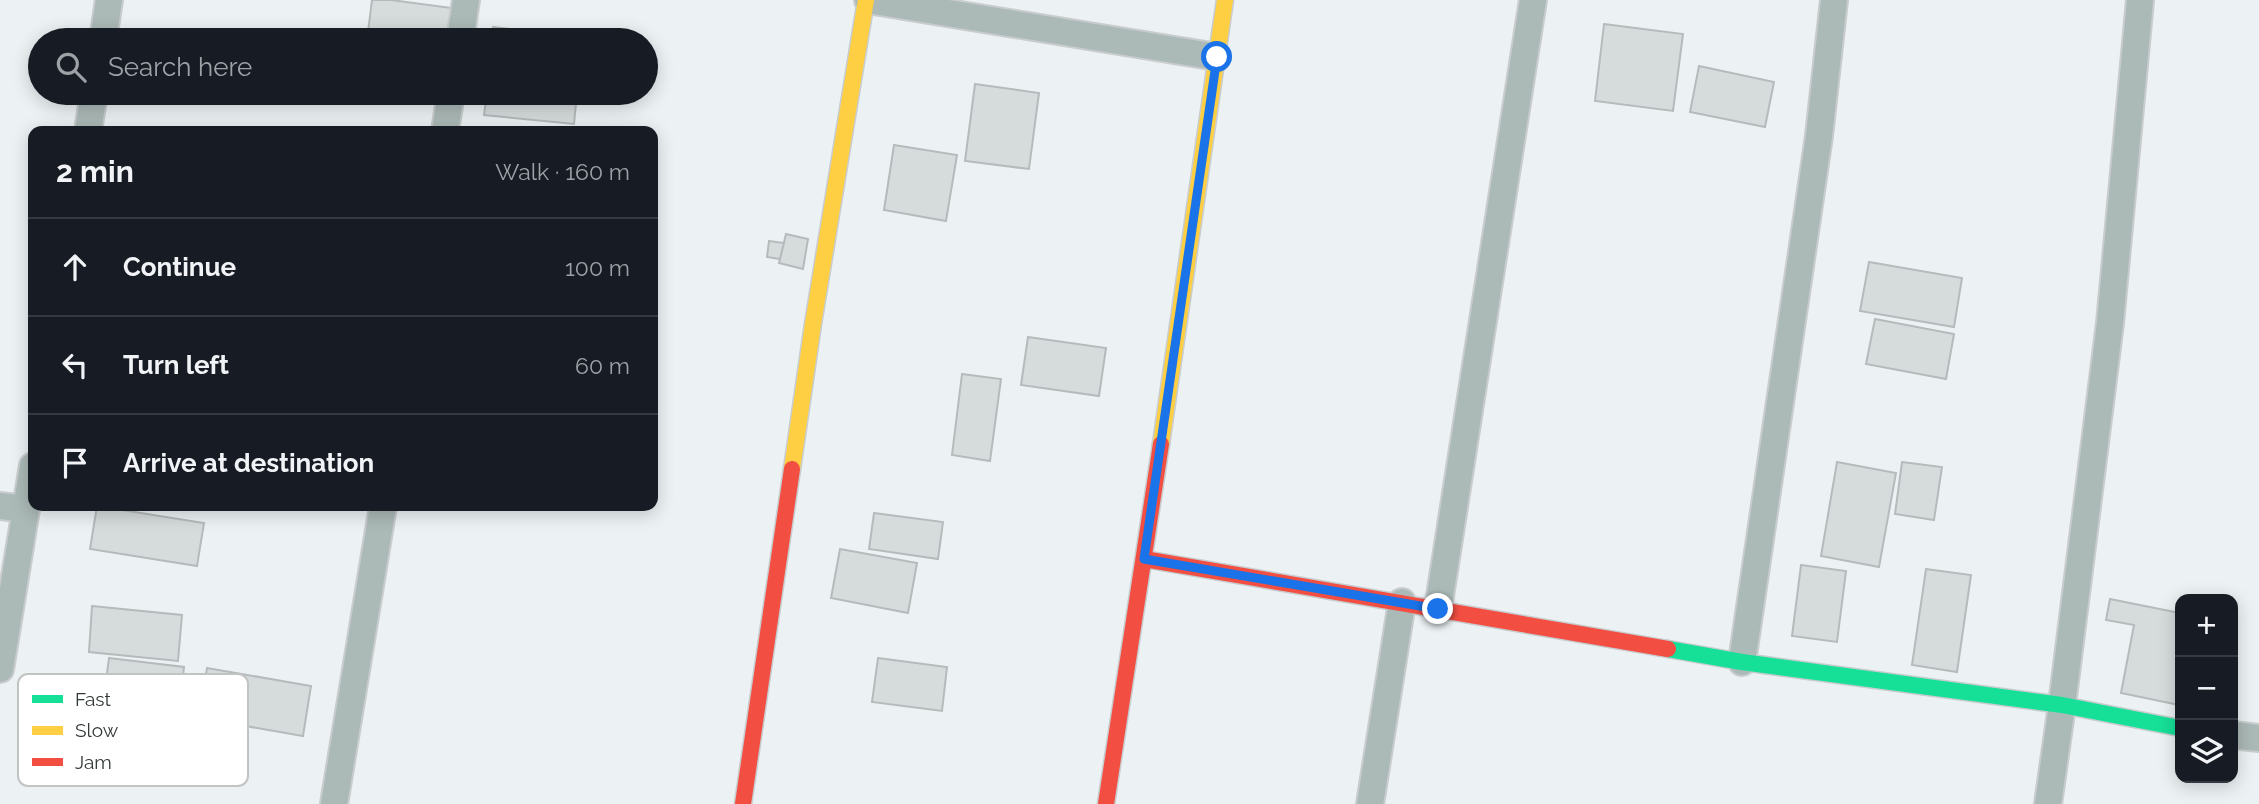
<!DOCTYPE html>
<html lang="en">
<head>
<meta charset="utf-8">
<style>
	:root { --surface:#171b24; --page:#20242c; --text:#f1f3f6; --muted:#9ea1a6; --line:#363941 }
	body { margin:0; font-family:Raleway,sans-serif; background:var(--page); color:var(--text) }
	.controls { position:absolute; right:21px; bottom:21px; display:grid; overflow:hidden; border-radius:14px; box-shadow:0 4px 18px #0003 }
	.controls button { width:63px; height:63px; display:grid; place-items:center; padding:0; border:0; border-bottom:2px solid var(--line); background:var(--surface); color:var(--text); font:35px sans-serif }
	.stop { position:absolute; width:21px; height:21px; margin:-16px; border:5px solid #1a73e8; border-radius:50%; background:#fff }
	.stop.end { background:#1a73e8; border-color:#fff; box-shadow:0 2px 7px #0008 }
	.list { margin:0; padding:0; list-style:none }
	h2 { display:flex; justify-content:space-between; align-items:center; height:91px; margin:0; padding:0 28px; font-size:30px }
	h2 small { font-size:23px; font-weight:400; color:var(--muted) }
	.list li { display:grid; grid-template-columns:46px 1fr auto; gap:21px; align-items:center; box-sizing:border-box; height:98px; padding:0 28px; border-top:2px solid var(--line) }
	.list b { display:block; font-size:26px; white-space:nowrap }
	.list em { font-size:23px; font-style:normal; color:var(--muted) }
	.icon { flex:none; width:38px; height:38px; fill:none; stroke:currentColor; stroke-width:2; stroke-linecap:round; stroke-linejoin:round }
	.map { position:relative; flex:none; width:2259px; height:804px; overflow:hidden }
	.search { position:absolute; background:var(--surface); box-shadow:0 4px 18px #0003; left:28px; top:28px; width:630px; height:77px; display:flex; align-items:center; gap:18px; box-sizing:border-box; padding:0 24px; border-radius:38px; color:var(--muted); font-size:26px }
	.panel { position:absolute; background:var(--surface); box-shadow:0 4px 18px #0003; left:28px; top:126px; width:630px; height:385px; border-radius:14px }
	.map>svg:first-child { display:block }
	.building { fill:#d6dbdc; stroke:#b7babc; stroke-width:2 }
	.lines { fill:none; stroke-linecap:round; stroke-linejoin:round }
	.street-casing { stroke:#c8ccce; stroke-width:30 }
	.fast-casing { stroke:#c8ccce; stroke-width:19 }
	.slow-casing { stroke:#c8ccce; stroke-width:19 }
	.jam-casing { stroke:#c8ccce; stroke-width:19 }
	.street { stroke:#abb9b7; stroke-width:26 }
	.fast { stroke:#16e098; stroke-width:16 }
	.slow { stroke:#ffcf43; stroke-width:16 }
	.jam { stroke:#f24e42; stroke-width:16 }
	.route { stroke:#1a73e8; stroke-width:9 }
	.key { fill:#fff; stroke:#c2c3c3; stroke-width:2 }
	.key-label { font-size:19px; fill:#323738 }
</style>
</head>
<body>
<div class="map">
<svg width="2259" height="804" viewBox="0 0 2259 804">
	<rect width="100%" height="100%" fill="#ecf2f4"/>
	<path class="building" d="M372 0H391L452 8 448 40H367Z
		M1604 24 1683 34 1673 111 1595 101Z
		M493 27 582 37 581 40H492Z
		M1699 66 1774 82 1765 127 1690 112Z
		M975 84 1039 93 1029 169 965 161Z
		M487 93H577L574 124 484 115Z
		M894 145 957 155 946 221 884 210Z
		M786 234 808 239 803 269 779 263Z
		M769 241 784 243 780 259 767 257Z
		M1869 262 1962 278 1954 327 1860 311Z
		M1875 319 1954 334 1946 379 1866 364Z
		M1028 337 1106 348 1099 396 1021 385Z
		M962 374 1001 379 990 461 952 455Z
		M1837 462 1896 473 1879 567 1821 556Z
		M1902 462 1942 467 1934 520 1895 514Z
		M97 506 204 523 197 566 90 549Z
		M874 513 943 522 938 559 869 549Z
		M840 549 917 563 908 613 831 598Z
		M1801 565 1846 571 1837 642 1792 636Z
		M1926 569 1971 575 1957 672 1912 665Z
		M2110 599 2180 613 2179 705 2121 693 2134 625 2106 620Z
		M92 606 182 615 178 661 89 652Z
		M109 658 184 667 179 713 103 703Z
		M878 658 947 667 942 711 872 702Z
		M207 668 311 686 303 736 199 718Z"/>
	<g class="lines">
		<g class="street-casing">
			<path id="street" d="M868 0 1217 57
				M103 40 109 0
				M460 40 466 0
				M88 131 94 93
				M445 131 451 93
				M0 506 26 509
				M1438 609 1533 0
				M1742 662 1819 136 1834 0
				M0 669 33 466
				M2233 735 2259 738
				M334 804 383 506
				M1370 804 1402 602
				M2048 804 2062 705 2110 323 2140 0"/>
		</g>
		<g class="fast-casing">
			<path id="fast" d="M1668 649 1742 662 2062 705 2180 728"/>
		</g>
		<g class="slow-casing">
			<path id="slow" d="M1161 444 1225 0
				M792 469 813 324 866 0"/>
		</g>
		<g class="jam-casing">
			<path id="jam" d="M1144 559 1668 649
				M743 804 792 469
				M1106 804 1161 444"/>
		</g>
		<use href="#street" class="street"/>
		<use href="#fast" class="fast"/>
		<use href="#slow" class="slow"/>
		<use href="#jam" class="jam"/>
	</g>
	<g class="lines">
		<path class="route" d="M1217 57 1144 559 1438 609"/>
	</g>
	<rect x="18" y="674" width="230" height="112" rx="10" class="key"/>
	<rect x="32" y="695" width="31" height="8" fill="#16e098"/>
	<rect x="32" y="726" width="31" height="9" fill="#ffcf43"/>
	<rect x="32" y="758" width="31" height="8" fill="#f24e42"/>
	<g class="key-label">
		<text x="75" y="706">Fast</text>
		<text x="75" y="737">Slow</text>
		<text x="75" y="769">Jam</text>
	</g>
</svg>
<div class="controls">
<button>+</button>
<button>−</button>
<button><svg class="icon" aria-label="layers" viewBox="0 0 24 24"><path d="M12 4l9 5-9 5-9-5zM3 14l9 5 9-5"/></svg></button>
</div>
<div class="stop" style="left:1217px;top:57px"></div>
<div class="stop end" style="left:1438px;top:609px"></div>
<div class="search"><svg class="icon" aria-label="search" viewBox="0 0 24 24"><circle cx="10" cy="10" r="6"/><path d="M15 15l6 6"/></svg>Search here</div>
<section class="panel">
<h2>2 min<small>Walk · 160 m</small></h2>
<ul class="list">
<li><svg class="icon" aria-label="ahead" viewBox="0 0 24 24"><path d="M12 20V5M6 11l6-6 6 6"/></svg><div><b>Continue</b></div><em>100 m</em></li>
<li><svg class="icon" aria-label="left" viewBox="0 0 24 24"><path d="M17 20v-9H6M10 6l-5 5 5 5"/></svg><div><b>Turn left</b></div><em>60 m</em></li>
<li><svg class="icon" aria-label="arrive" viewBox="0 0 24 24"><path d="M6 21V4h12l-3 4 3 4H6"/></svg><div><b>Arrive at destination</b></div></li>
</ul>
</section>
</div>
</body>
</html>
